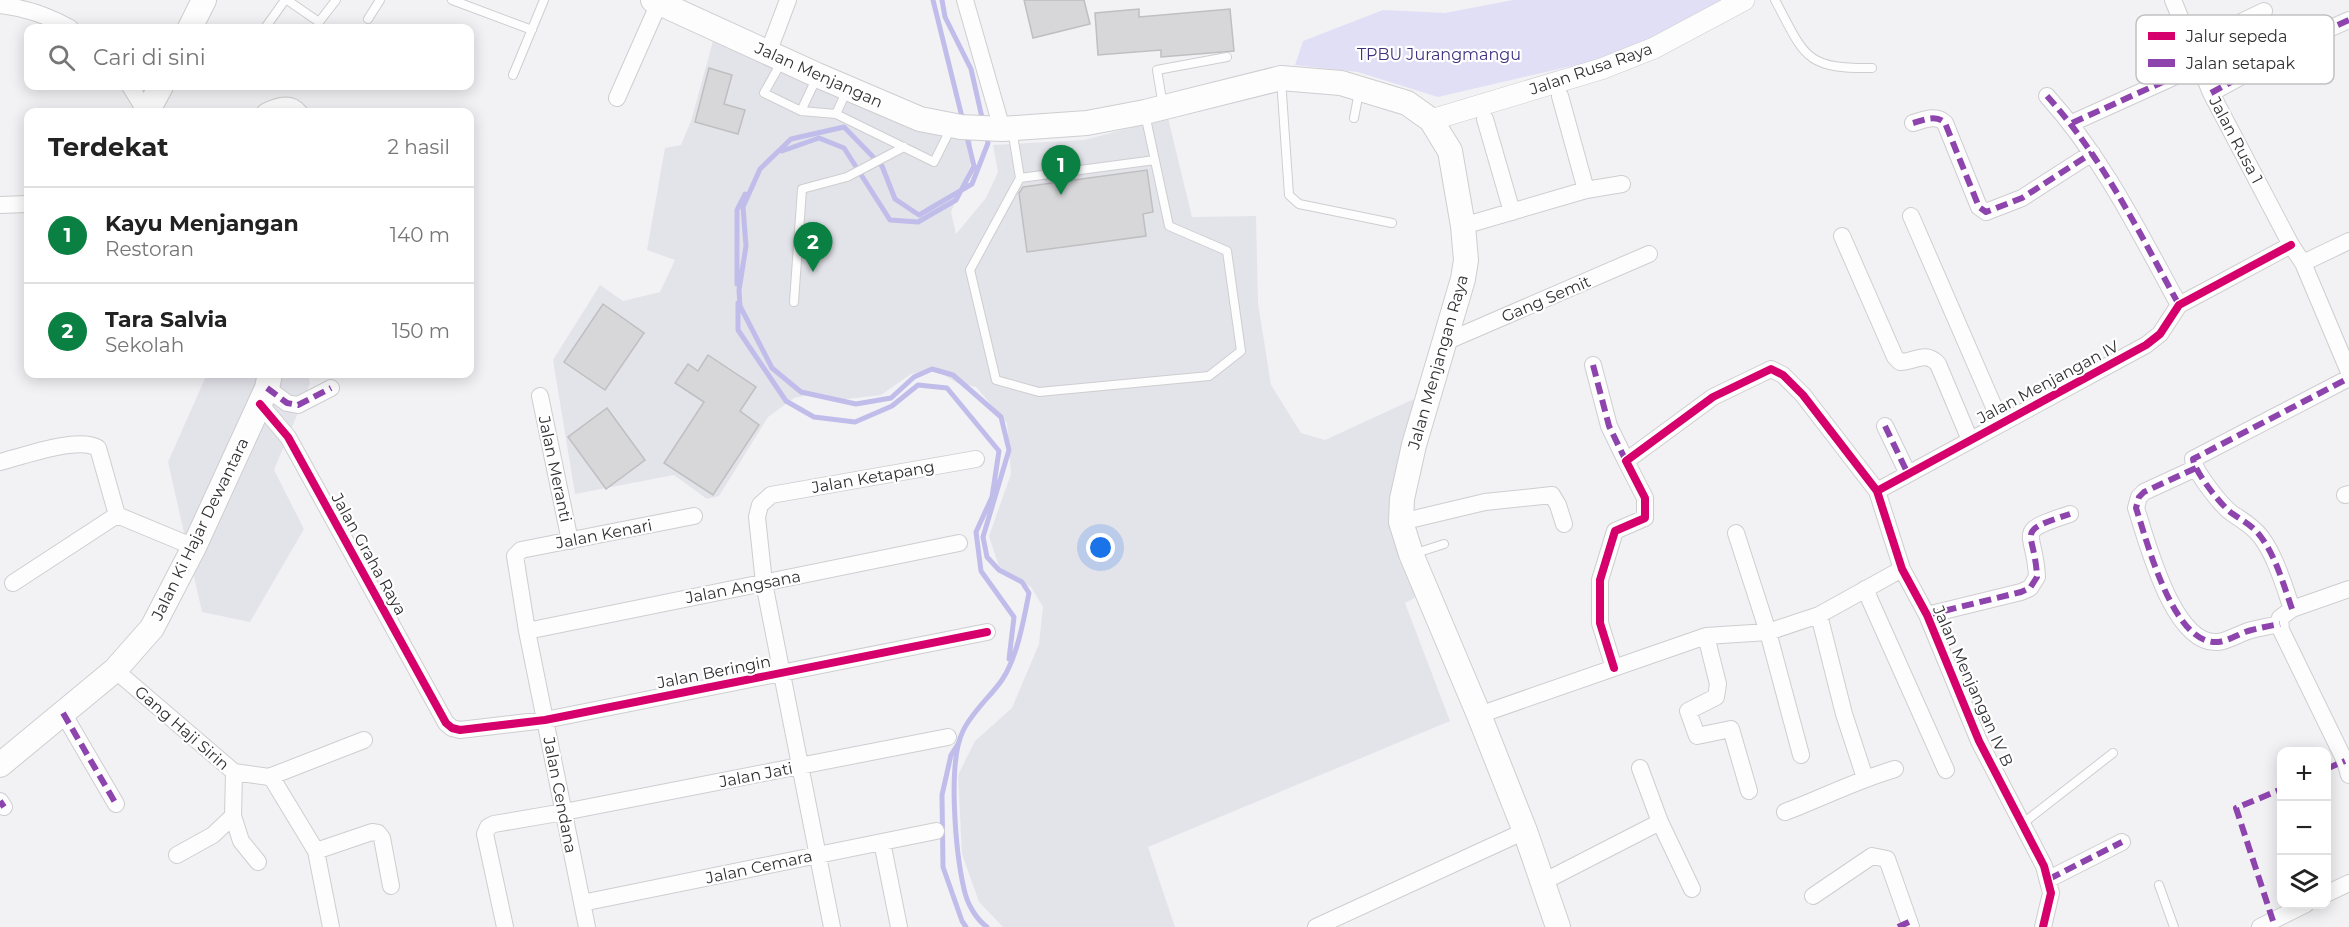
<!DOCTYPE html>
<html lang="id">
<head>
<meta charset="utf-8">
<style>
	:root { --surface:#fff; --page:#f6f6f6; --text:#222; --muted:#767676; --line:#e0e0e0; --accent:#0b8043 }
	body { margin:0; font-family:Montserrat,sans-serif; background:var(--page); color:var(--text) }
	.controls { position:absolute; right:18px; bottom:18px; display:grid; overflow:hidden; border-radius:12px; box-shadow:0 3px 15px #0003 }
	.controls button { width:54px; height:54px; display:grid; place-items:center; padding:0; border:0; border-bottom:2px solid var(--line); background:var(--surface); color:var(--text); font:30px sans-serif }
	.you { position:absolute; left:1101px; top:548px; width:21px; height:21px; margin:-15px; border:4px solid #fff; border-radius:50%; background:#1a73e8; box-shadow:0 0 0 9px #1a73e833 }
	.badge { display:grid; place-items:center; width:39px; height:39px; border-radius:50%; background:var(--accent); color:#fff; font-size:20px; font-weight:700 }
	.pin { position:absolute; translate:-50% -50px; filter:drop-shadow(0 2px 3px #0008) }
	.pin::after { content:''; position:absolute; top:32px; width:21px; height:18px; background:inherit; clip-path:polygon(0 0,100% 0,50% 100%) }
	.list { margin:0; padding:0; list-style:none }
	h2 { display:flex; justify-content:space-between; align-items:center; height:78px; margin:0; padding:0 24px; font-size:26px }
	h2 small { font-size:20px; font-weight:400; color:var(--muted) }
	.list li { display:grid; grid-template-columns:39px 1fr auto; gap:18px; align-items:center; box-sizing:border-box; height:96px; padding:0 24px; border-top:2px solid var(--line) }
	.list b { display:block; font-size:22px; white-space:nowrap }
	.list p { margin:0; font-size:20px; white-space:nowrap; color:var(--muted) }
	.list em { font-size:20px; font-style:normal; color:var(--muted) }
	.icon { flex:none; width:33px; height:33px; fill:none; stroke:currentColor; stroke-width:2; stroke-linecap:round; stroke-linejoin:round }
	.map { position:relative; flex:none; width:2349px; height:927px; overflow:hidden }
	.search { position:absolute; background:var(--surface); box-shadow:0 3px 15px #0003; left:24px; top:24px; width:450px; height:66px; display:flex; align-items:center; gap:15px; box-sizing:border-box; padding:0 21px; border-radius:12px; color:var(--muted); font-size:22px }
	.panel { position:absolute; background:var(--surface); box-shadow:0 3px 15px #0003; left:24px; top:108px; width:450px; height:270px; border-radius:12px }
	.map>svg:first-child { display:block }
	.built { fill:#e3e3ea }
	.green { fill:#e0dff6 }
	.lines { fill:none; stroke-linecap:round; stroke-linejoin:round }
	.stream { stroke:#c1bdea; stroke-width:5 }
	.building { fill:#d7d7d9; stroke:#bfbfc1; stroke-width:1.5 }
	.service-casing { stroke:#ceced0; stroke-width:10 }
	.minor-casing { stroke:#ceced0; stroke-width:18 }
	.tertiary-casing { stroke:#ceced0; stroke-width:22 }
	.secondary-casing { stroke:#ceced0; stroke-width:26 }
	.service { stroke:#fdfdfe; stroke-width:8 }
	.minor { stroke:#fdfdfe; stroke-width:16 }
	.tertiary { stroke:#fdfdfe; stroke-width:21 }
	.secondary { stroke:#fdfdfe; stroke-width:24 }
	.quiet { stroke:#8e44ad; stroke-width:6; stroke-dasharray:12 6; stroke-linecap:butt }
	.cycleway-casing { stroke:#fff; stroke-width:11 }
	.cycleway { stroke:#d6006c; stroke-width:8 }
	.labels { text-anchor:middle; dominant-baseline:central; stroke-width:4.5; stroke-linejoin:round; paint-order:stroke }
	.park-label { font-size:16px; fill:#41327d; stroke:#fff }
	.street-label { font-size:16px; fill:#313133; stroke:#fff }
	.key { fill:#fff; stroke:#c1c1c2; stroke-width:1.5 }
	.key-label { font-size:16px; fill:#313133 }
</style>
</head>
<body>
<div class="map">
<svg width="2349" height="927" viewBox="0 0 2349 927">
	<rect width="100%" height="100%" fill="#f2f2f5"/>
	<path class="built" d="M713 41 929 132 972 140 971 164 951 212 956 234 986 198 998 172 993 145 1084 140 1168 118 1192 217 1256 216 1258 303 1271 385 1301 433 1325 440 1414 399 1391 499 1422 594 1405 603 1450 721 1148 847 1175 927H1003L979 902 962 854 958 775 975 741 1012 708 1039 644 1043 607 1031 587 1000 570 989 536 1011 474 1007 423 976 387 957 383 934 369 911 374 881 395 839 400 813 394 794 398 768 417 719 496 707 499 674 475 575 494 553 360 600 285 623 301 660 292 675 260 647 250 665 148 681 145 691 121Z
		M207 374H308L310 384 274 470 304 529 250 622 202 612 168 462Z"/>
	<path class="green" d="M1513 0H1738L1602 59 1438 97 1358 72 1295 65 1303 41 1383 10 1445 13Z"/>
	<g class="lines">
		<path class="stream" d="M933 0 963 121
			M942 0 945 17 971 69 983 122
			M986 134 988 143 972 184 919 215 895 199 882 166 844 127 791 139 760 169 743 207 746 246 739 290 740 306 772 368 801 392 856 404 891 398 914 377 932 369 953 375 1001 417 1009 450 983 537 987 557 999 570 1022 582 1029 593C1024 619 1017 658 1002 680 990 697 972 712 963 731 947 763 956 854 964 889 967 903 975 918 987 927
			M782 151 819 138 844 148 890 220 918 222 956 200 974 166 966 133
			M737 284V210L745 194
			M738 303V330L786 401 814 417 855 422 892 406 918 385 947 388 999 451 992 497 976 532 981 571 1014 617 1009 659
			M958 744 951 755 942 795 943 867 962 921 966 927"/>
	</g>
	<path class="building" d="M1024 0H1084L1090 24 1033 38Z
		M1139 9V17L1230 9 1234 51 1161 57V50L1098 55 1095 13Z
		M709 68 732 75 724 104 745 110 738 134 695 122Z
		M1147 170 1153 212 1143 214 1146 236 1027 252 1019 193 1023 187Z
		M603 304 644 333 605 390 564 362Z
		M708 355 756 387 740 411 759 425 713 495 664 463 704 402 675 383 688 364 698 371Z
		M607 408 645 460 606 489 568 437Z"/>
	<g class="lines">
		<g class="service-casing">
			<path id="service" d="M287 0 319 22 336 0
				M452 0 532 30
				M1775 0C1805 56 1804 69 1872 68
				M368 19 380 0
				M265 28 285 0
				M782 61 764 93 801 111
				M513 75 544 0
				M817 77 801 111 836 114 934 162 952 126
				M1281 79 1289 195 1299 204 1392 223
				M1163 106 1157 70 1227 57
				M836 114 847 90
				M1354 118 1359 92
				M1012 129 1020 178 970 270 996 380 1039 392 1209 376 1241 351 1227 251 1169 226 1145 114
				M1020 178 1155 160
				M794 302 802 189 847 177 904 147
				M1413 554 1444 544
				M2022 824 2113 753
				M2159 885 2174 927"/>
		</g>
		<g class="minor-casing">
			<path id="minor" d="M965 0 1002 129
				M2173 0 2211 93 2291 245 2303 263 2349 372
				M0 5C26 8 47 15 70 28
				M2191 46 2264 11
				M768 53 788 0
				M130 86 146 112
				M2211 93 2324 31 2349 20
				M1560 96 1586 190
				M2047 96C2103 158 2139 232 2179 305
				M617 98 659 3
				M265 112C276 106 290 101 299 112
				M1485 119 1512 212
				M1913 123C1924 120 1936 114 1945 123L1979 207 1986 212 2022 198 2092 153
				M2072 123 2198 66
				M0 205 28 204
				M1911 216 2001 423
				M1463 226 1586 190 1622 184
				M1842 236 1895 357 1900 362C1915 362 1925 350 1938 364L1970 440
				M2303 263 2349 241
				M1443 343 1649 254
				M1593 365 1609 426 1626 461
				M267 388 287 403 298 405 331 388
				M540 396 570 541
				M260 404 288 437 446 723 452 728 460 730 545 720 987 632
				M1885 426 1908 474
				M0 462C23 456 78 436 98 448L117 515
				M2196 468 2144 492 2139 497 2136 508C2147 541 2173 646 2218 642 2228 641 2239 634 2248 631 2259 628 2269 626 2280 624
				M1877 491 2146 345 2160 334 2179 305 2291 245
				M2345 495 2349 494
				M117 515 194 547
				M1401 522 1485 502 1552 495 1558 505 1564 524
				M1736 533 1768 632 1801 755
				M13 583 117 515
				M1865 589 1946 770
				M2349 589 2292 609 2280 618 2281 630 2345 761 2349 775
				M2292 609C2284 586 2276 557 2261 537 2253 526 2243 521 2233 514 2222 507 2194 471 2193 459L2349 378
				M1819 615 1844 714 1865 778
				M1927 615 2021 592 2030 588 2037 577C2035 529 2012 533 2070 514
				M527 631 959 543
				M1706 636 1718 684 1716 697 1688 711 1697 736 1731 729 1749 791
				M1614 668 1600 623V580L1615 531 1645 518V498L1626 461 1713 397 1771 369 1783 375 1803 395 1877 491 1902 569 1927 615 1979 741 2044 866 2051 893 2043 927
				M115 670 234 772 269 777 273 780 316 851 331 927
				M63 713 116 804
				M1479 715 1706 636 1768 632 1819 615 1902 569
				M269 777 364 740
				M0 801 4 807
				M1785 812C1822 798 1857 780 1895 769
				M233 816 241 841 258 862
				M1660 822 1692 889
				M882 842 899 927
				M316 851 372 832 378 833 382 838 391 886
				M177 855 213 835 233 816 234 772
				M2049 879 2122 842
				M1543 882 1660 822 1640 768
				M2326 894 2349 883
				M1813 896 1872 856 1887 859 1911 927
				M582 903 936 831
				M505 927 485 834 488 827 494 824 564 812 948 737
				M587 927 527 631 515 556 521 550 694 516
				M832 927 764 583 757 517 760 505 771 495 976 459
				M1316 927 1525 831
				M2260 927 2306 904"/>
		</g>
		<g class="tertiary-casing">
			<path id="tertiary" d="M1431 120 1601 69 1654 48 1744 0"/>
		</g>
		<g class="secondary-casing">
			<path id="secondary" d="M653 0 817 75 920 119 961 127 1002 129 1087 123 1145 112 1281 78 1341 83 1407 103 1431 120 1450 151 1463 226 1466 260 1463 279 1414 445 1402 499 1401 522 1411 554 1479 715 1525 831 1558 927
				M190 28 204 0
				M147 112 161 86
				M0 765 115 670 152 628 194 547 267 388 270 374"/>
		</g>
		<use href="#service" class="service"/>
		<use href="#minor" class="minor"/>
		<use href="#tertiary" class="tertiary"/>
		<use href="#secondary" class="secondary"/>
		<path class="quiet" d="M2211 93 2324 31 2349 20
			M2047 96C2103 158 2139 232 2179 305
			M1913 123C1924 120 1936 114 1945 123L1979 207 1986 212 2022 198 2092 153
			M2072 123 2198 66
			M1593 365 1609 426 1626 461
			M267 388 287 403 298 405 331 388
			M1885 426 1908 474
			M2196 468 2144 492 2139 497 2136 508C2147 541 2173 646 2218 642 2228 641 2239 634 2248 631 2259 628 2269 626 2280 624
			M2292 609C2284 586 2276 557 2261 537 2253 526 2243 521 2233 514 2222 507 2194 471 2193 459L2349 378
			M1927 615 2021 592 2030 588 2037 577C2035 529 2012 533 2070 514
			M63 713 116 804
			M2326 769 2345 761
			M0 801 4 807
			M2049 879 2122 842
			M2273 921 2236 808 2282 789
			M1898 927 1909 922"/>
		<g class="cycleway-casing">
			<path id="cycleway" d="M260 404 288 437 446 723 452 728 460 730 545 720 987 632
				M1877 491 2146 345 2160 334 2179 305 2291 245
				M1614 668 1600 623V580L1615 531 1645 518V498L1626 461 1713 397 1771 369 1783 375 1803 395 1877 491 1902 569 1927 615 1979 741 2044 866 2051 893 2043 927"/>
		</g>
		<use href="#cycleway" class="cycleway"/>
	</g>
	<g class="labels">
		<g class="park-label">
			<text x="1439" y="54">TPBU Jurangmangu</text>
		</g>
		<g class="street-label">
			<text transform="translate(1591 69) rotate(-19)">Jalan Rusa Raya</text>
			<text transform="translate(819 75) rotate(24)">Jalan Menjangan</text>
			<text transform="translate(2236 140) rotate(62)">Jalan Rusa 1</text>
			<text transform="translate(1546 299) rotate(-23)">Gang Semit</text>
			<text transform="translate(1438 362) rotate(-74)">Jalan Menjangan Raya</text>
			<text transform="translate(2048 382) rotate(-28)">Jalan Menjangan IV</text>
			<text transform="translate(555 469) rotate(78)">Jalan Meranti</text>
			<text transform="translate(873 477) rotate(-10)">Jalan Ketapang</text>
			<text transform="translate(200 529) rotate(-64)">Jalan Ki Hajar Dewantara</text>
			<text transform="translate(604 534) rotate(-11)">Jalan Kenari</text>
			<text transform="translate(369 554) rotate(61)">Jalan Graha Raya</text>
			<text transform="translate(743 587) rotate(-11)">Jalan Angsana</text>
			<text transform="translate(714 672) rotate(-11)">Jalan Beringin</text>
			<text transform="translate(1973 686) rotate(66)">Jalan Menjangan IV B</text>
			<text transform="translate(182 728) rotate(41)">Gang Haji Sirin</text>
			<text transform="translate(756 775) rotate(-11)">Jalan Jati</text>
			<text transform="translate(560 795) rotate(79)">Jalan Cendana</text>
			<text transform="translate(759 867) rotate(-12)">Jalan Cemara</text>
		</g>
	</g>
	<rect x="2136" y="15" width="198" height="69" rx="9" class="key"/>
	<rect x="2148" y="32" width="27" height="8" fill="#d6006c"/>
	<rect x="2148" y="59" width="27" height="8" fill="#8e44ad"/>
	<g class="key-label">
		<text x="2186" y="42">Jalur sepeda</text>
		<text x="2186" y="69">Jalan setapak</text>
	</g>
</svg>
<div class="controls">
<button>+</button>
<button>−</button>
<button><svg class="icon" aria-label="layers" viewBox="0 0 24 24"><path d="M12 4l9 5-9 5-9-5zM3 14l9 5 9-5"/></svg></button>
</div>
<div class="you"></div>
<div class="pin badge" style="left:1061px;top:195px">1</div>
<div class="pin badge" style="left:813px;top:272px">2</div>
<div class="search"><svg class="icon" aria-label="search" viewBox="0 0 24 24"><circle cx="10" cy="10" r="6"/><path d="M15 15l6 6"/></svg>Cari di sini</div>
<section class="panel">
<h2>Terdekat<small>2 hasil</small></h2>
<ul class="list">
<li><span class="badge">1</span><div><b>Kayu Menjangan</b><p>Restoran</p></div><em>140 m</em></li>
<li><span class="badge">2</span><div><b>Tara Salvia</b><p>Sekolah</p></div><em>150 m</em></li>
</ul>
</section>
</div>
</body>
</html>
